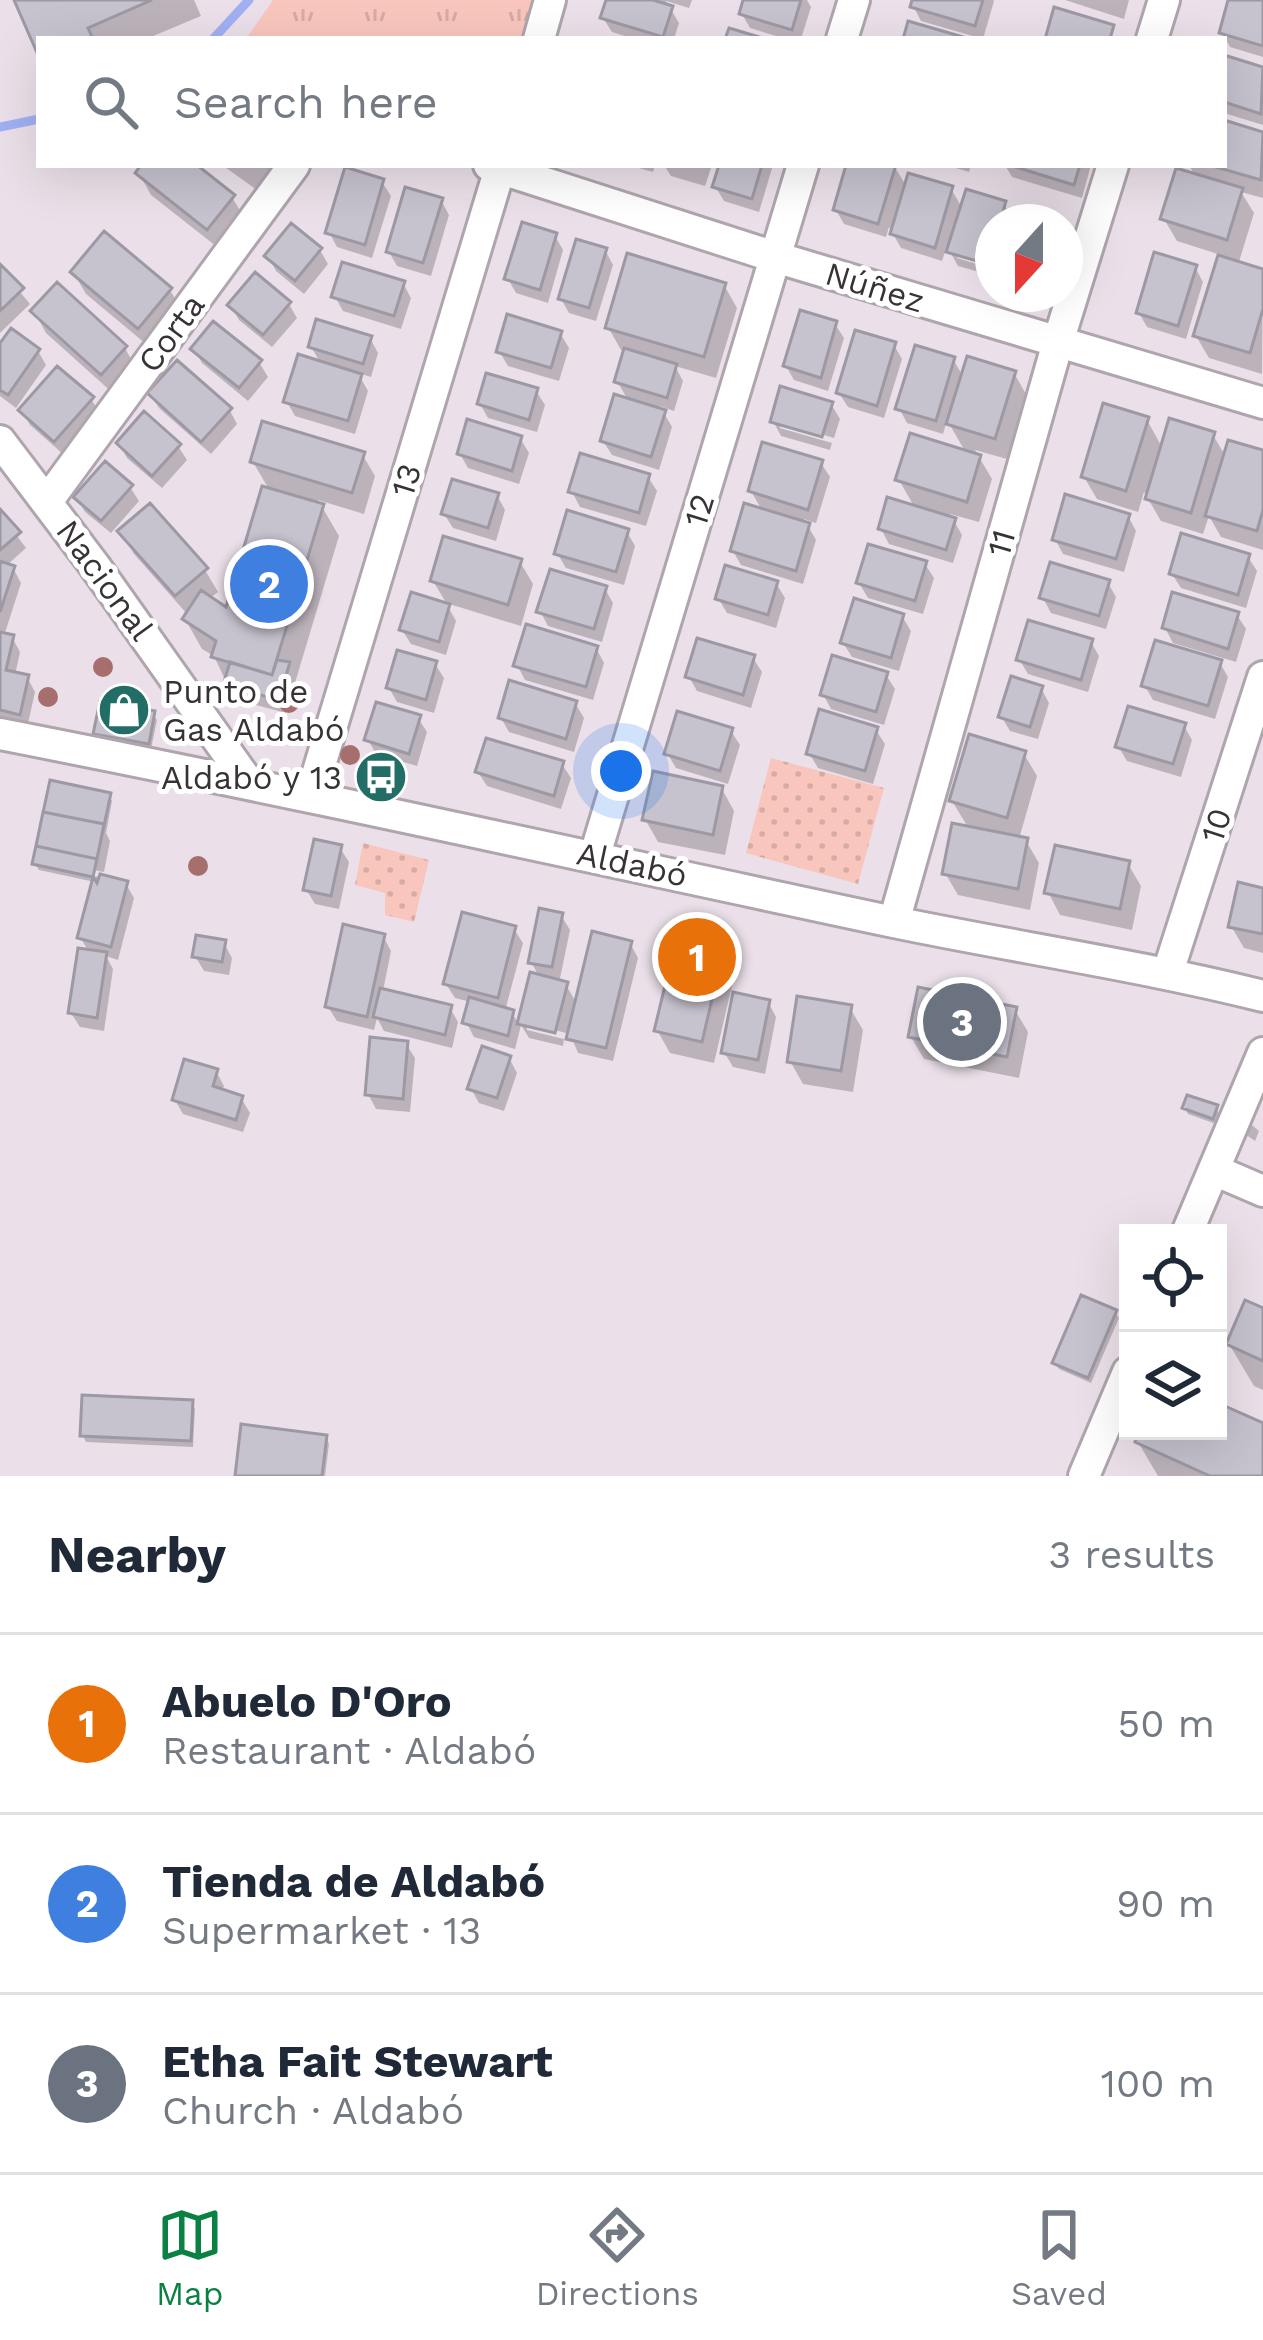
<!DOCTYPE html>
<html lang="en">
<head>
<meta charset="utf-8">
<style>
	:root { --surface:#fff; --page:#f6f6f7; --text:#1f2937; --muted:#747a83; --line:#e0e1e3; --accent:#0b8043 }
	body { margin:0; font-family:"Work Sans",sans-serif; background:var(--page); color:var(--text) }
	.controls { position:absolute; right:36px; bottom:36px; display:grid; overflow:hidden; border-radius:0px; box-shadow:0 12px 48px #0002 }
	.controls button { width:108px; height:108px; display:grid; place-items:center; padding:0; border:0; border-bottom:3px solid var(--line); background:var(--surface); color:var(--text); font:60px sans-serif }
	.compass { position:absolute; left:975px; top:204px; width:108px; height:108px; border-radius:50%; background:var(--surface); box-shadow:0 12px 48px #0002; rotate:201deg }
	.you { position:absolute; left:621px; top:771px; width:42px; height:42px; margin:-30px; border:9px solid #fff; border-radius:50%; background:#1a73e8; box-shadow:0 0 0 18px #1a73e833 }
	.badge { display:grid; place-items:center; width:78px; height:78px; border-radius:50%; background:var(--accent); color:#fff; font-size:39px; font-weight:700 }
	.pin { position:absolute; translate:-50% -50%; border:6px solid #fff; box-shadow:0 3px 12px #0006 }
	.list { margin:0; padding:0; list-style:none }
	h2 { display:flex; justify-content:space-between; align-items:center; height:156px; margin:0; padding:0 48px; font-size:51px }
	h2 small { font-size:39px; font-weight:400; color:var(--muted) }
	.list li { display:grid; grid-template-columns:78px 1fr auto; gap:36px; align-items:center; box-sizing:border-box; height:180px; padding:0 48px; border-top:3px solid var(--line) }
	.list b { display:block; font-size:45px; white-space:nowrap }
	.list p { margin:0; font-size:39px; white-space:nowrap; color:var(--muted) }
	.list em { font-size:39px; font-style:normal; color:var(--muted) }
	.icon { flex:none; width:66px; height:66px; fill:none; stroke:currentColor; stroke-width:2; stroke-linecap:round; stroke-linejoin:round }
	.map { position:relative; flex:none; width:1263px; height:1476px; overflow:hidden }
	.search { position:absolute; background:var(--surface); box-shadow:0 12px 48px #0002; left:36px; right:36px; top:36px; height:132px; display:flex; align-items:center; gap:30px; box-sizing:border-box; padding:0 42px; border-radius:0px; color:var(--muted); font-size:45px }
	.sheet { height:696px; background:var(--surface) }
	nav { display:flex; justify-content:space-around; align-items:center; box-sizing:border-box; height:168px; border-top:3px solid var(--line); background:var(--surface); font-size:33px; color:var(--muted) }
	nav a { display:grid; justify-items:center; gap:6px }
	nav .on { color:var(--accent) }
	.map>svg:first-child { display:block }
	.grass { fill:url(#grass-dots) }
	.park { fill:url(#park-tufts) }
	.shadow { fill:#0003 }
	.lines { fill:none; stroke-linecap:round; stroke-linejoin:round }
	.stream { stroke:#a1b0f3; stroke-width:9 }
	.building { fill:#c6c2ce; stroke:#9d99a4; stroke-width:3 }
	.minor-casing { stroke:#afa5ad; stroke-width:36 }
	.minor { stroke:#fff; stroke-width:30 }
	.tree { fill:#a66e6d }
	.labels { text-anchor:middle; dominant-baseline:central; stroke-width:10; stroke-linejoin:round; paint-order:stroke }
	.street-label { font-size:33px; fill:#363235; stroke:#fff }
	.poi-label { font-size:33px; fill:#363235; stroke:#fff; text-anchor:start }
</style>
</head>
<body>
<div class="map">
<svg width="1263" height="1476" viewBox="0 0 1263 1476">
	<defs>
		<pattern id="grass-dots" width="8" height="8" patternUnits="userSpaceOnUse" patternTransform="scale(3)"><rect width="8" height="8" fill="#f8c6bd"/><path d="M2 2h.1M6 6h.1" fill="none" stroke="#d5aba3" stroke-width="1.8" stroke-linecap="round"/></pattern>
		<pattern id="park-tufts" width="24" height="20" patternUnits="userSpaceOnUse" patternTransform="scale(3)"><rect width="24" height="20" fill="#f8c6bd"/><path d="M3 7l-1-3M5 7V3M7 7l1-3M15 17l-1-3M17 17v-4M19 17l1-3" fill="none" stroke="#d5aba3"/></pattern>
	</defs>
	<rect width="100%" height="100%" fill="#ebe0e9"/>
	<path class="grass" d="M771 758 884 788 858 884 746 853Z
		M363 843 429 860 414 922 385 915V893L355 885Z"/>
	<path class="park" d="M273 0H534L522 39H246Z"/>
	<path class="shadow" d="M17 0H194L201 16 146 39H39V49Z
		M609 0H692L689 8 666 1 679 23 674 39H634L612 32 603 18Z
		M746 0H807L811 7 801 39H786L750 28 742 14Z
		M915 0H993L994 1 983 39 921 21 913 6Z
		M1065 0H1129L1124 19Z
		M1232 0H1263V57L1230 47 1222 33Z
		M1224 58 1263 70V125L1224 113Z
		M1224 123 1263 135V198L1241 192 1254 213 1238 265 1263 272 1262 374 1209 358 1196 336 1221 255 1177 241 1164 219 1196 177 1189 165H1224Z
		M145 165H192L232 197 245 219 221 250 151 195 139 173Z
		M222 165H275L257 190Z
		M628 165H655L653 172Z
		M664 165H712L705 186 671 176Z
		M722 165H773L759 212 724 201 715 186Z
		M850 165 894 166 907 187 951 189 963 209 1004 204 1012 218 1011 222H993V263L957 252V258L993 269V276L958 266 947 246 942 261 901 248 889 227 886 237 844 224 836 210Z
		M946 165H971L969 172Z
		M1005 165H1091L1082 198 1012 177Z
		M382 182 391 196 372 258 337 247 329 232Z
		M441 200 449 215 431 276 397 266 389 252Z
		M1065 225 1072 238 1065 262Z
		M555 236 563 250 548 303 516 293 508 279Z
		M320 250 328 264 304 294 276 271 268 256Z
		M605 250 613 265 596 321 569 313 561 299Z
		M1195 267 1203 282 1186 339 1147 327 1139 313Z
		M0 268 30 304 0 333Z
		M73 272 170 290 183 312 152 349 86 294Z
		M403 283 411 298 401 329 343 311 335 297Z
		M724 285 737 308 716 378 675 366 683 381 674 411 660 406 672 427 659 470 612 455 603 441 629 402 617 381 626 351 621 350 608 327Z
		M289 304 297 318 272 347 239 320 231 306Z
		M34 311 125 348 137 370 115 395 46 333Z
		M835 324 844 338 828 391 794 380 786 366Z
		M560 333 569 348 559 381 508 366 499 351Z
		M370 338 378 353 371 377 358 373 368 391 355 434 295 416 287 402 322 365 311 347Z
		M894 345 902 359 884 418 848 407 839 393Z
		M0 349 38 351 46 365 16 408 0 396Z
		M194 349 259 362 268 377 248 401 202 363Z
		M953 359 964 378 1014 373 1027 396 1007 459 975 450 992 479 979 522 950 514 962 535 953 563 889 544 881 529 915 508 899 480 966 453 947 420 943 434 907 423 899 408Z
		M536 391 545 405 537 432 488 418 480 404Z
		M150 394 229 409 237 424 211 454 159 408Z
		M91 399 100 413 63 454 30 425 22 411Z
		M831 404 840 419 834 438 780 422V428L832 443 830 450 781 436 773 421Z
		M1147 420 1163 449 1213 435 1226 457 1263 453V550L1221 537 1209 516 1203 534 1161 521 1144 492 1138 512 1097 499 1084 477Z
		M520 438 529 453 519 484 468 468 460 454Z
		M119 444 178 446 187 460 162 488 127 458Z
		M362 454 375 476 364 514 318 500 339 536 286 713 234 699 214 656 202 649 185 619 188 615 134 554 121 532 205 570 218 592 209 599 227 611 270 491 253 462Z
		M821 463 830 477 816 523 804 519 816 540 803 584 741 565 733 551 763 512 751 491Z
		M648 477 657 491 646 526 580 507 572 492Z
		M130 487 139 501 111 533 85 512 77 498Z
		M497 495 505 510 496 541 453 528 444 514Z
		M0 513 26 548 6 566 13 568 21 583 4 636 12 637 20 652 15 675 27 677 35 692 27 728 0 722Z
		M1128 516 1136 531 1124 572 1063 554 1055 539Z
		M627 532 635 546 624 585 566 568 557 553Z
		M1248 557 1257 571 1246 608 1181 588 1172 574Z
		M520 562 533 584 521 626 446 603 456 621 446 655 411 644 402 630 448 606 433 581Z
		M925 564 934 578 923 614 868 598 859 583Z
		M776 583 785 598 776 628 727 613 718 598Z
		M1108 583 1116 597 1106 629 1051 613 1043 598Z
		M605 589 613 603 602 642 548 626 540 611Z
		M1237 615 1246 629 1236 662 1173 643 1165 628Z
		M902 616 911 631 899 671 852 657 843 643Z
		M1091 642 1099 656 1088 692 1028 674 1019 659Z
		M596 648 604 663 593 700 525 680 517 665Z
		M753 658 762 672 751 708 697 691 689 677Z
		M1220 663 1228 677 1215 719 1153 700 1145 686Z
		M435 664 444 678 434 713 397 702 389 688Z
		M886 675 895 689 884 725 831 709 823 694Z
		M1041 688 1049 703 1038 739 1010 731 1001 716Z
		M575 703 584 718 574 752 509 732 501 718Z
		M153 714 157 720 151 749 100 740 96 734Z
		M418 718 427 732 417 766 376 754 368 740Z
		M1184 726 1192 740 1181 777 1127 761 1118 746Z
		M876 730 885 744 873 784 818 768 809 753Z
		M731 731 740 745 728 784 676 768 667 753Z
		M1024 754 1037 776 1019 839 1026 841 1039 863 1030 910 958 895 945 873 969 829 952 801Z
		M562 764 571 778 561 809 487 786 478 772Z
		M722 789 734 811 725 855 658 842 645 819Z
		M109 795 112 801 106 833 110 841 104 872 88 869 87 874 126 884 134 898 118 960 106 956 113 969 104 1031 80 1027 71 1013 89 952 80 937 95 882 39 870 35 864Z
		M340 848 349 862 339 909 315 904 306 889Z
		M1128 864 1141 886 1132 930 1060 915 1048 892Z
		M1263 891V953L1244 948 1231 926Z
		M561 915 570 930 559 983 566 985 577 1004 630 943 638 958 613 1061 578 1053 570 1034 527 1023V1030L564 1039 563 1046 529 1038 521 1025 515 1049 474 1037 466 1022 471 1002 455 998 446 984 514 929 523 943 505 1011 512 1013 520 1026 532 976 540 978 531 962Z
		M383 936 391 951 383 991 450 1008 458 1022 452 1048 384 1031 377 1018 374 1030 337 1021 328 1007Z
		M224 943 232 958 229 975 204 971 195 956Z
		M723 951 735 973 714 1063 670 1053 657 1030Z
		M768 1002 776 1017 765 1074 733 1067 724 1052Z
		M850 1008 863 1030 853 1092 803 1084 790 1061Z
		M1015 1010 1028 1032 1019 1078 924 1059 911 1037Z
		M406 1044 415 1058 410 1112 376 1109 368 1094Z
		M509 1058 517 1073 504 1111 479 1103 471 1089Z
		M216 1071 224 1086 222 1092 241 1098 250 1113 243 1132 183 1114 175 1100Z
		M1185 1108H1216L1219 1114 1216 1124 1188 1114Z
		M1247 1121 1259 1131 1255 1141 1242 1132Z
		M1263 1311V1390L1254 1386 1229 1344Z
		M1115 1312 1119 1318 1091 1383 1059 1369 1055 1363Z
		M191 1403 195 1409 193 1447 86 1442 83 1436Z
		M1218 1406 1263 1426V1476H1158L1138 1442 1143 1431H1218Z
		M326 1438 329 1444 325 1476H238Z"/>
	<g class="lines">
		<path class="stream" d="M213 39 249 0
			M0 127 39 119"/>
	</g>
	<path class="building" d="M14 0H152L88 28 93 39H39L38 55Z
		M606 0H653L673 6 663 37 600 18Z
		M743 0H801L792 30 739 14Z
		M912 0H983L975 26 910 7Z
		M1228 0H1263V46L1219 33Z
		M1054 7 1114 25 1110 39H1045Z
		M908 21 970 39H903Z
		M729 28 766 39H725Z
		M1224 55 1263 67 1261 114 1224 102Z
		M1224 120 1263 132 1261 180 1209 165H1224Z
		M141 165H197L235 195 207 230 135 173Z
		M719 165H762L752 199 712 187Z
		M846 165H896L878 224 833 210Z
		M1009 165H1080L1074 185Z
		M345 167 384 179 365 245 325 233Z
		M1176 168 1243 188 1227 240 1160 219Z
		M908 173 953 186 935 248 890 234Z
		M405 187 443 198 423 263 386 252Z
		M966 189 1006 201 1000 222H993V245L987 264 946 252Z
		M1021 207 1066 221 1065 224 1017 222Z
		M522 222 557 233 540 290 504 279Z
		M291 223 322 248 295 281 264 256Z
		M104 231 172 288 138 329 70 272Z
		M576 239 607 248 589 308 558 299Z
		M1154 252 1197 265 1178 326 1136 313Z
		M627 253 726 283 704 357 605 328Z
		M1218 255 1263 269V309L1250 353 1193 336Z
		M342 262 405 281 394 316 331 297Z
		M0 264 24 288 0 311Z
		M255 272 291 302 263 335 227 305Z
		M57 282 127 346 101 375 30 311Z
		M800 310 837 321 821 378 783 366Z
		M507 314 562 331 551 368 496 352Z
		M316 319 372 336 363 364 308 347Z
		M213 321 262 360 239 388 190 349Z
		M11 328 40 349 8 395 0 390V343Z
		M855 330 896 342 877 406 836 393Z
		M915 345 955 357 936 421 895 409Z
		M624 348 677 364 667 398 614 382Z
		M298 354 362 374 348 421 283 402Z
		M967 356 1016 371 995 439 946 424Z
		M177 360 232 408 201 442 147 393Z
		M57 366 94 397 54 442 18 410Z
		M486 373 538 388 529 420 477 404Z
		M780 386 833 402 822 437 770 422Z
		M614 394 666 410 651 457 600 441Z
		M1103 403 1149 417 1126 491 1081 477Z
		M144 411 181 444 152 476 116 443Z
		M1169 418 1215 432 1191 513 1145 499Z
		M467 419 522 436 512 471 457 454Z
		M262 421 365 452 352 493 250 462Z
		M910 433 981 455 967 502 895 480Z
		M1228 440 1263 450V510L1257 531 1205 516Z
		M762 442 823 460 808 510 748 491Z
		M580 453 650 474 639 513 568 492Z
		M105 461 133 485 101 521 73 497Z
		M452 479 499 493 488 528 441 514Z
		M262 486 324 504 272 675 211 657 216 641 182 619 201 590 226 607Z
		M1065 494 1130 514 1116 559 1052 540Z
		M887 497 956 518 946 550 878 529Z
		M150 503 208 568 175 596 117 531Z
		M744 503 810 523 796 571 730 551Z
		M0 509 21 532 0 550Z
		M567 510 629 529 616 572 554 554Z
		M1181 533 1250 554 1238 595 1169 574Z
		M443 536 522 559 508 605 430 581Z
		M868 544 927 561 915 601 856 583Z
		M0 561 15 566 0 612Z
		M1050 562 1110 580 1099 616 1039 598Z
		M725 565 778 581 768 615 715 599Z
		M550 569 607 586 594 629 536 612Z
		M411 592 450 604 439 642 399 630Z
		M1172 592 1239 612 1228 649 1162 628Z
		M854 598 904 614 891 658 840 643Z
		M1028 620 1093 639 1081 680 1016 660Z
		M526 624 598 646 586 687 513 666Z
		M0 632 14 635 6 670 29 675 20 715 0 710Z
		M697 638 755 655 743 695 685 677Z
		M1155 640 1222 660 1208 706 1141 686Z
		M397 650 437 661 426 700 386 688Z
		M832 655 888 672 876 712 820 695Z
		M277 660 290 662 279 700 223 685 230 662 272 675Z
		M1011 676 1043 686 1030 727 998 717Z
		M509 680 577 701 566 739 498 718Z
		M100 701 155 711 149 744 93 734Z
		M376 702 421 715 409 754 364 740Z
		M1128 706 1186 723 1173 764 1115 747Z
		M819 709 878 727 865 771 806 754Z
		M677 711 733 728 720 771 664 754Z
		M969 734 1026 751 1007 818 949 801Z
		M486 738 564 761 554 796 475 772Z
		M653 771 723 786 713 835 642 820Z
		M50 780 111 793 93 877 32 864Z
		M43 812 104 824 97 859 36 846Z
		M952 823 1028 838 1018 889 942 874Z
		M314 839 342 845 331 896 303 890Z
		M1055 845 1130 861 1120 909 1044 893Z
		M100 874 128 881 111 947 77 938 93 877 97 883Z
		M1238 882 1263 888V934L1228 927Z
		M539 908 563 913 552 967 528 963Z
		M462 912 516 926 498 998 443 984Z
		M343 924 385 934 367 1017 325 1007Z
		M592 931 632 941 606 1048 566 1039Z
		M196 935 226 940 222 962 192 957Z
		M677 936 724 948 702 1042 654 1031Z
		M78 948 107 952 97 1018 68 1013Z
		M530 972 568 982 555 1033 517 1024Z
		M918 987 1017 1007 1007 1057 908 1037Z
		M380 988 452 1005 445 1035 373 1017Z
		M733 992 770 1000 758 1060 721 1053Z
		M797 996 852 1005 841 1071 787 1062Z
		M469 997 514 1010 508 1036 462 1023Z
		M370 1037 408 1041 403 1099 365 1095Z
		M482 1046 511 1056 497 1098 467 1089Z
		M184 1059 218 1069 213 1086 243 1096 236 1120 172 1100Z
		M1187 1095 1218 1105 1213 1119 1182 1108Z
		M1081 1295 1117 1310 1088 1378 1052 1363Z
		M1245 1300 1263 1308V1361L1226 1344Z
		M82 1395 193 1400 191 1441 80 1436Z
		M1218 1403 1263 1423V1476H1210L1135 1442 1140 1431H1218Z
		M241 1424 327 1435 322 1476H235Z"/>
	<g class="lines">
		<g class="minor-casing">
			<path id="minor" d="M539 39 550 0
				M842 39 854 0
				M1152 39 1164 0
				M489 165 775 257 1263 403
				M0 441 94 565 248 782
				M48 500 294 165
				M0 734C297 792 593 858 889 921 1014 947 1139 965 1263 996
				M311 795 501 165
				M595 855 803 165
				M894 922 1058 342 1113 165
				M1168 972 1263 677
				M1214 1170 1263 1191
				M1187 1233 1263 1053
				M1084 1476 1128 1372"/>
		</g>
		<use href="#minor" class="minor"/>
	</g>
	<g class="tree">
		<circle cx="103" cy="667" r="10"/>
		<circle cx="48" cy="697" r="10"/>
		<circle cx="289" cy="703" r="10"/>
		<circle cx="350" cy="755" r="10"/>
		<circle cx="198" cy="866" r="10"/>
	</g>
	<defs>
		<g id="shop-disc" transform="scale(2.7)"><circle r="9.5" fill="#236d67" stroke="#fff"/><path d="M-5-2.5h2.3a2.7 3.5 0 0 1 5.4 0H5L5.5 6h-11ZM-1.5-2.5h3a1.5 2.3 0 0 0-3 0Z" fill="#fff"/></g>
		<g id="bus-disc" transform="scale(2.7)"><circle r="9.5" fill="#236d67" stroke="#fff"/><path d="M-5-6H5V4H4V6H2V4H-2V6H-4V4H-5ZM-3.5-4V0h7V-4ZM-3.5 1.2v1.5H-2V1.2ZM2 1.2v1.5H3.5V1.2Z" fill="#fff"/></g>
	</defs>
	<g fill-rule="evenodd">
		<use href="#shop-disc" x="124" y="710"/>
		<use href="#bus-disc" x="381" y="777"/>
	</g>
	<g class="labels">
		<g class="street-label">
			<text transform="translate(875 287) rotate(17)">Núñez</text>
			<text transform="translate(171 333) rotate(-54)">Corta</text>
			<text transform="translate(406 480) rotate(-73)">13</text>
			<text transform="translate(699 510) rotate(-73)">12</text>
			<text transform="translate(1001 543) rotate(-74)">11</text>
			<text transform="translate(105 580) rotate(54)">Nacional</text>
			<text transform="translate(1216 825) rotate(-72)">10</text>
			<text transform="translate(632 864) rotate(12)">Aldabó</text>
		</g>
		<g class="poi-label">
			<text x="163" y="691">Punto de<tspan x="163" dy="38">Gas Aldabó</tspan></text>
			<text x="342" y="777" text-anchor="end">Aldabó y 13</text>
		</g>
	</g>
</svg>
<div class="controls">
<button><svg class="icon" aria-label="locate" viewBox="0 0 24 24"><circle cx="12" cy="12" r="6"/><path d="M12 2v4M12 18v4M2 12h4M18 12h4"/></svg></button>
<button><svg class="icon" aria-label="layers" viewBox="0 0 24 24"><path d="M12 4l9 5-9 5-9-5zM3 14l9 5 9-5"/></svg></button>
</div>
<svg class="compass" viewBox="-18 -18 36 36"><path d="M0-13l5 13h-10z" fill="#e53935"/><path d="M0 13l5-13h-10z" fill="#747a83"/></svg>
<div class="you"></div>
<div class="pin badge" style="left:697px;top:957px;background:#e8710a">1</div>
<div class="pin badge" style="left:269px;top:584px;background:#3f7fe0">2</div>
<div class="pin badge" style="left:962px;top:1022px;background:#6b7280">3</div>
<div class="search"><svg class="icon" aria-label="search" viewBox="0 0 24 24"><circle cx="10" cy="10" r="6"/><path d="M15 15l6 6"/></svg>Search here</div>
</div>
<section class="sheet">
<h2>Nearby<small>3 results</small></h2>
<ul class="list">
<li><span class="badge" style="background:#e8710a">1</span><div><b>Abuelo D'Oro</b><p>Restaurant · Aldabó</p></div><em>50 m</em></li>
<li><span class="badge" style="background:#3f7fe0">2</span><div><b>Tienda de Aldabó</b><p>Supermarket · 13</p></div><em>90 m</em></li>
<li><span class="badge" style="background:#6b7280">3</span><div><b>Etha Fait Stewart</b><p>Church · Aldabó</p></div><em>100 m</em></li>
</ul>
</section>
<nav>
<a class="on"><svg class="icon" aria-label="map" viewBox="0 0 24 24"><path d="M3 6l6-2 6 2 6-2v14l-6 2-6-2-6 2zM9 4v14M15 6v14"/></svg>Map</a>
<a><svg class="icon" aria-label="directions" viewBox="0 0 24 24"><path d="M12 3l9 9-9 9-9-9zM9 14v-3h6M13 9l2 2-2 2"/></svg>Directions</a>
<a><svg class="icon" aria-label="saved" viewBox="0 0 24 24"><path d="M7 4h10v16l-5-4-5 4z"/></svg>Saved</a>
</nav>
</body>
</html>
